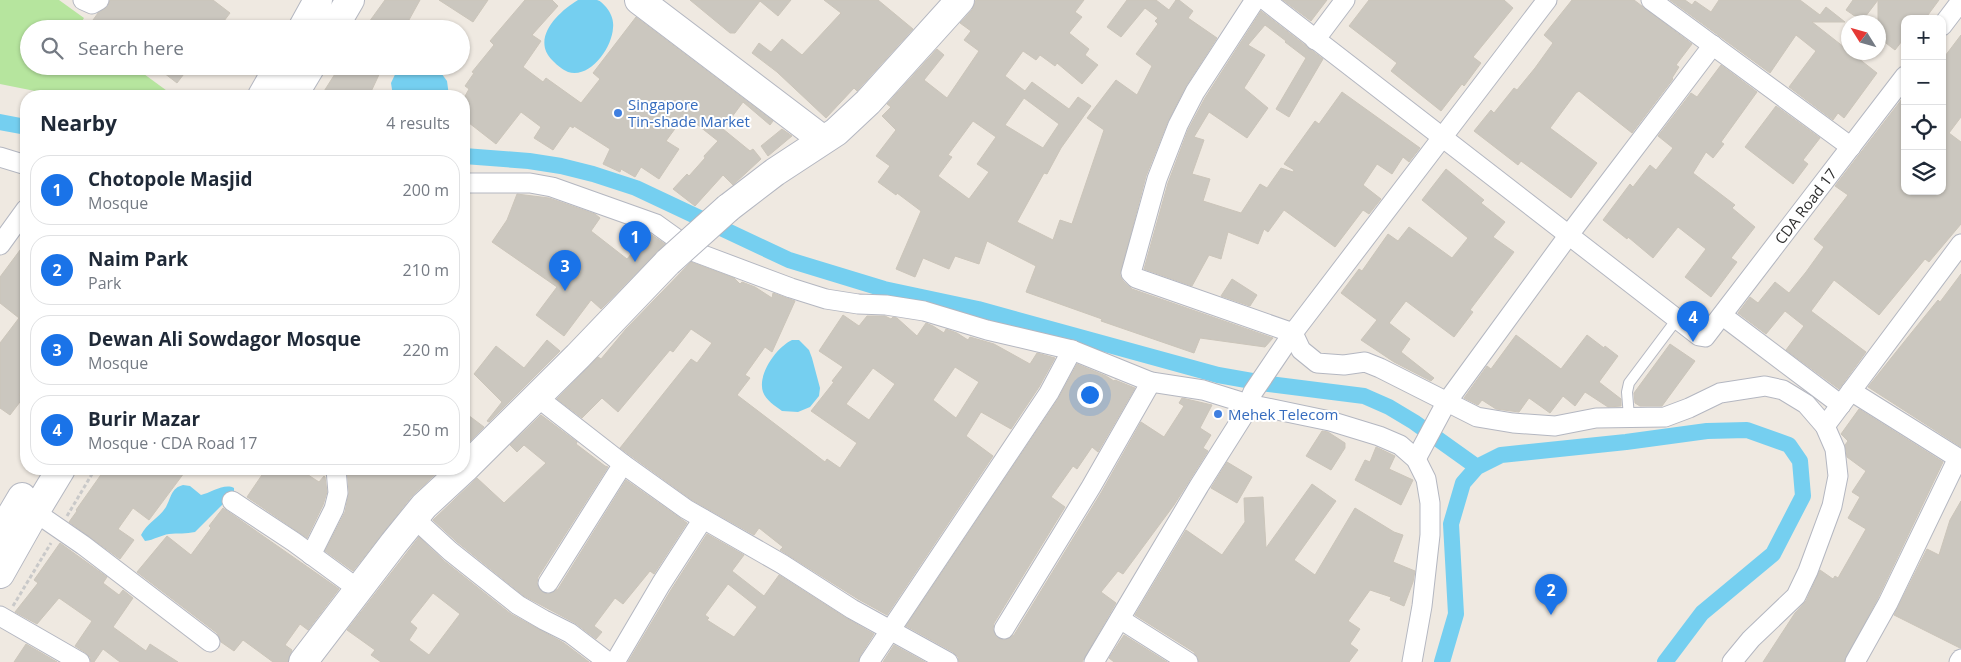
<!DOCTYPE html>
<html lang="en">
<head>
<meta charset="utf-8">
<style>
	:root { --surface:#fff; --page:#f6f6f7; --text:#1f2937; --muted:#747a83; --line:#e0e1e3; --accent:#1a73e8 }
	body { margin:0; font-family:"Open Sans",sans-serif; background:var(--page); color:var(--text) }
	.controls { position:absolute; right:15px; top:15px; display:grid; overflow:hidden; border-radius:10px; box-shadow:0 1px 4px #0004 }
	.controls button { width:45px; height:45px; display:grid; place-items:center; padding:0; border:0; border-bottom:1px solid var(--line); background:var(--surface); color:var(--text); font:25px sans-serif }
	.compass { position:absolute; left:1841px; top:15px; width:45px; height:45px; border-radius:50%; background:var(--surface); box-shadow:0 1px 4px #0004; rotate:307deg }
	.you { position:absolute; left:1089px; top:394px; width:18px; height:18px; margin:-12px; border:4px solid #fff; border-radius:50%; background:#1a73e8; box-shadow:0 0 0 8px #1a73e833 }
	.badge { display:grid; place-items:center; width:32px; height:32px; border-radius:50%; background:var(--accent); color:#fff; font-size:16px; font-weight:700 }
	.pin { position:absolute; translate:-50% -41px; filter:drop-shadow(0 1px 2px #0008) }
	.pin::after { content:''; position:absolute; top:26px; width:18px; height:15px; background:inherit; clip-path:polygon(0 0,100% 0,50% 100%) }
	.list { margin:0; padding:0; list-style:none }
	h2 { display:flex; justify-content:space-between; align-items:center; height:65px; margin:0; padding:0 20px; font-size:21px }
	h2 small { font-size:16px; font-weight:400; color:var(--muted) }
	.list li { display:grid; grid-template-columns:32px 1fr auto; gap:15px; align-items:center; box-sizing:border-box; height:70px; margin:0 10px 10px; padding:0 10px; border:1px solid var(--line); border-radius:20px }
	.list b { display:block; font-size:19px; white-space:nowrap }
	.list p { margin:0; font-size:16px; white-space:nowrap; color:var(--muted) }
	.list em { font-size:16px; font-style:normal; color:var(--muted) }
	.icon { flex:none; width:28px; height:28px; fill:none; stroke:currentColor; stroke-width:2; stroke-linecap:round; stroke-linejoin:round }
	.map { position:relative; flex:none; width:1961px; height:662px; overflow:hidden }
	.search { position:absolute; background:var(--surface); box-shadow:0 1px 4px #0004; left:20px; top:20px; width:450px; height:55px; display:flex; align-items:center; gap:12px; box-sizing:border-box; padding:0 18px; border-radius:28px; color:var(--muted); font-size:19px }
	.panel { position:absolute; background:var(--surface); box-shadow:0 1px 4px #0004; left:20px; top:90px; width:450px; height:385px; border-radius:20px }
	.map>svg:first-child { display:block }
	.green { fill:#b6e59e }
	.water { fill:#75cff0 }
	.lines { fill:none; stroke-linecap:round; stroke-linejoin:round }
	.canal { stroke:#75cff0; stroke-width:16 }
	.building { fill:#cbc7bf; stroke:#cbc5ba; fill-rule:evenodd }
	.lane-casing { stroke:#b4b7c1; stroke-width:12 }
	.street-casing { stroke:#b4b7c1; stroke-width:21 }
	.secondary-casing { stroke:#b4b7c1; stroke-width:30 }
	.path { stroke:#c9c9c9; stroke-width:3; stroke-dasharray:4 2.5; stroke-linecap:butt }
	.lane { stroke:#fff; stroke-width:10 }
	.street { stroke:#fff; stroke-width:19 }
	.secondary { stroke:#fff; stroke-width:28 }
	.secondary-bridge-casing { stroke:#b4b7c1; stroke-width:30; stroke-linecap:butt }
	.secondary-bridge { stroke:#fff; stroke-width:28 }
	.shop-dot { fill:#3f7fe0; stroke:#fff; stroke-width:2 }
	.labels { text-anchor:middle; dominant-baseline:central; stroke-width:4; stroke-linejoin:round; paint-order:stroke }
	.shop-label { font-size:15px; fill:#366cbe; stroke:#fff; text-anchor:start }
	.street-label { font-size:15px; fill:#2e2e2e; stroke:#fff }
</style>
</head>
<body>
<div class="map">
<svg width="1961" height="662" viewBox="0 0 1961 662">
	<rect width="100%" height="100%" fill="#efe9e1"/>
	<path class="green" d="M0 0H59L84 18 77 29H29V66H104L108 69 133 66 174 96H60L0 84Z"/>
	<path class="water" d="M578 0C584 0 591 0 597 0 601 1 603 4 606 7 611 13 614 20 613 28 612 48 590 79 568 72 563 70 557 65 553 61 530 39 558 12 578 0Z
		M399 66H436L447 81 449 96H393L391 83Z
		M792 340H799L809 350 812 358 820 388 819 396 810 407 798 412 782 411C775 406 766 400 763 392 757 374 777 347 792 340Z
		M183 485 190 486 201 495C211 493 224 483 234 488V493L195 532C186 534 178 533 169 534 161 535 154 540 145 541L141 535C147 523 159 518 166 507 171 498 171 488 183 485Z"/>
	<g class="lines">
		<path class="canal" d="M0 122 26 127
			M464 156 529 161 561 166 593 174 636 188 789 260 884 289 978 309 1218 375 1269 384 1364 396 1389 407 1414 422 1477 467
			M1442 662 1456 614 1451 524 1463 483 1477 467 1501 455 1626 442 1707 431 1747 430 1789 445 1800 461 1803 496 1773 554 1702 613 1665 662"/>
	</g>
	<path class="building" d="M110 0H213L230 13 218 29H105L93 20 98 13 108 6Z
		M385 0H420L404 29H364Z
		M439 0H488L473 22Z
		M525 0H552L558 6 532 35 541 41 523 67 543 82 546 78 581 103 600 79 593 73 636 17 773 121 770 125 743 102 723 129 750 151 753 149 761 159 733 185 723 175 695 206 673 189 687 174 689 176 705 158 704 156 718 141 685 115 666 141 679 149 659 179 641 167 635 177 621 169 620 172 603 164 610 149 574 126 573 128 570 126 553 150 534 138 541 127 521 112 496 144 464 119V98L469 89 465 86 474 73 472 72 494 45 490 41Z
		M690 0H791L778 16 760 1 735 33H730Z
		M824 0H878L913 29 857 91 854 88 826 118 777 72 752 53 759 43 771 52 782 39 802 55 841 13Z
		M976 0H1084L1075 12 1082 17 1069 33 1089 49 1085 55 1098 65 1082 84 1057 63 1055 66 1040 55 1036 60 1023 51 1005 76 1025 91 1032 82 1069 109 1078 97 1091 106 1061 148 1047 174 1044 173 1017 222 1053 240 1060 220 1072 224 1104 130 1087 118 1116 80 1137 95 1152 66 1136 54 1158 24 1155 21 1158 18 1145 8 1121 37 1107 27 1127 0H1156L1169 10 1176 0H1179L1193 11 1188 18 1217 38 1186 86 1168 121 1146 176 1120 275 1123 281 1132 289 1273 338 1265 347 1200 338 1194 353 1101 321 1102 319 1026 292 1036 266 987 241 979 264 955 256 949 269 923 258 915 277 896 269 921 211 897 193 896 195 878 182 890 166 876 156 896 130 882 116 891 107 887 104 937 49 944 55 924 80 947 98 979 51 964 40 971 31 960 23 972 10ZM1024 98 1059 124 1043 148 1005 125ZM973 121 996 137 977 164 989 172 969 199 938 176 952 157 948 155Z
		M1283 0H1327L1311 21Z
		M1369 0H1504L1513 8 1473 57 1481 63 1464 86 1462 84 1441 111 1391 71 1397 63 1349 26Z
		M1572 0H1634L1692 44 1676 65 1679 67 1672 78 1673 79 1632 133 1579 91 1576 93 1550 128 1597 163 1571 198 1521 161 1518 165 1474 131 1491 110 1494 113 1514 88 1517 90 1535 68 1553 43 1544 35Z
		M1670 0H1685L1692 5 1695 1 1711 12 1719 0H1800L1820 15 1826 7 1845 22H1812L1877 73 1844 118 1838 113 1833 120 1789 87 1816 51 1796 35 1770 73Z
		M1853 0H1878L1862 21 1846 10Z
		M1878 0H1939L1925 19H1905V37L1895 50 1878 37Z
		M1261 11 1323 59 1289 117 1276 109 1306 58 1285 42 1286 41 1265 25 1248 45 1265 55 1244 88 1268 108 1247 138 1209 112 1194 137 1204 140 1192 174 1210 179 1203 201 1241 213 1260 184 1267 188 1281 168 1293 172 1294 170 1284 164 1315 121 1319 124 1342 92 1420 148 1409 162 1403 157 1392 174 1377 164 1363 185 1381 199 1369 214 1363 210 1335 247 1284 210 1268 232 1264 229 1258 244 1228 232 1221 259 1209 255 1192 286 1144 269 1168 183 1188 130 1205 98Z
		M1961 35V117L1949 133 1961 142V224L1929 262 1925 259 1879 315 1834 280 1811 311 1866 352 1839 389 1786 350 1804 326 1785 311 1766 334 1738 313 1750 297 1758 303 1775 282 1789 293 1806 272 1824 247 1814 239 1848 195 1835 186 1902 99 1905 101V191H1942V60Z
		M1721 65 1757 92 1721 142 1724 144 1713 158 1706 152 1693 173 1735 205 1732 208 1755 227 1731 258 1737 262 1711 297 1685 277 1706 249 1678 227 1653 258 1628 237 1627 239 1603 220 1630 184 1633 187 1650 165 1656 170 1673 148 1658 136 1691 93 1697 97Z
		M155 66H190L177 83Z
		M340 66H383L369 96H321Z
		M1776 106 1820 138 1803 160 1808 164 1793 184 1745 147Z
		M782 129 792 136 768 156 761 146Z
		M1446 169 1484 200 1481 203 1505 222 1493 237 1514 252 1470 310 1473 312 1454 337 1406 301 1389 323 1410 339 1401 352 1434 378 1431 381 1394 362 1361 340 1377 320 1341 293 1359 269 1362 271 1388 234 1398 241 1409 227 1452 258 1468 238 1422 200Z
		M517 194 549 198 595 214 600 218 591 231 627 259 649 233 665 244 601 309 591 300 564 336 536 315 557 287 492 242 507 220Z
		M26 242V385L19 395 23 398 10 415 0 408V343L19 318 0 303V277Z
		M691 262 734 278 740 284 742 282 755 287 772 298 773 293 795 301 772 352 765 347 745 375 750 378 737 395 825 462 827 459 840 468 857 443 811 411 834 382 832 381 843 367 819 351 843 315 859 326 867 316H885L891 319 893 317 897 318 917 336 926 323 933 326 944 333 946 329 957 333 968 340 970 337 994 344 1030 364 1037 353 1055 358 1039 387 1011 429 981 412 966 436 993 456 887 615 858 599 780 550 783 547 759 528 754 535 692 500 620 448 691 359 697 363 712 343 691 329 673 352 670 350 618 412 602 398 582 418 557 399 598 357 601 359 626 329ZM955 367 979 382 956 418 933 400ZM873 368 895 384 869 420 846 404Z
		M1961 274V447L1868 387 1908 337 1938 300 1940 302Z
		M1232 279 1257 295 1250 306 1221 296Z
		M1516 335 1561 369 1587 335 1604 348 1605 346 1618 356 1599 382 1621 399V406L1608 407 1585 392 1575 406 1563 396 1550 413 1529 398 1519 412 1496 409 1482 400 1478 405 1464 398 1487 366 1491 369Z
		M547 340 560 351 489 422 487 421 502 402 474 374 496 346 524 368Z
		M1670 344 1695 361 1662 406H1640L1635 403 1634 393Z
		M1077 364 1106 376 1114 381 1115 380 1135 388 1098 452 1092 447 1077 469 1073 466 1051 497 1065 507 994 623 993 629 998 638 1004 640 1014 635 1101 493 1141 422 1164 437 1184 406 1179 403 1182 398 1212 405 1200 428 1211 435 1203 448 1208 451 1174 505 1123 574 1118 571 1101 592 1116 603 1082 662H959L958 657 953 652 906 626 1058 399Z
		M1859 409 1943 462 1878 598 1844 662H1763L1795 613 1806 601 1820 570 1833 579 1835 576 1838 578 1866 529 1848 518 1860 497 1852 492 1866 471 1847 457 1845 445 1848 441 1841 434Z
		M464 412 484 427 464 447Z
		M541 415 577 442 576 444 605 466 608 467 538 577 537 583 542 592 548 594 558 589 626 480 687 523 654 574 650 571 623 604 615 598 594 626 602 632 596 639 575 623 524 596 457 542 433 520 477 478 504 503 546 463 524 445 517 452 510 445Z
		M1322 431 1328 432 1345 443V448L1331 470 1306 456Z
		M1376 447 1395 456 1389 469 1413 480 1401 505 1355 480 1365 460 1370 462Z
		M1227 462 1252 477 1237 503 1211 488Z
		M105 469H187L149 520 133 508 118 529 134 540 120 559 69 522 77 511 76 510Z
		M266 469H299L319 482 324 476 325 477 327 492 323 505 307 538 247 497Z
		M347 469H441L412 496 353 571 325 551 345 512 349 492Z
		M1312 484 1336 501 1294 560 1315 575 1355 508 1394 532 1403 535 1393 562 1415 571 1413 582 1404 606 1390 600 1391 597 1370 590 1348 621 1360 629 1350 644 1358 650 1349 662H1199L1194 652 1135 615 1186 530 1222 555 1245 522 1244 498 1263 497 1266 548Z
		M1961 501V648H1960L1894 615 1927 549 1939 555 1950 520Z
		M223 508 339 589 308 630 300 624 285 645 292 650 288 662H273L243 640 234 651 221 642 217 633 137 572 167 536 191 555 211 528 209 526Z
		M707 534 744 555 732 571 764 596 779 575 846 618 874 634 860 656 858 662H628L671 590ZM728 584 757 607 734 637 707 620 709 618 705 615Z
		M419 537 443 560 511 614 564 643 589 662H381L371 655 375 650 347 630ZM433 593 460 614 429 655 409 640 417 628 410 622Z
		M60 543 107 577 103 583 119 595 123 590 133 598 113 627 146 651 150 644 178 662H120L103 649 94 662H91L90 657 86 653 75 646 92 621 59 598 37 624 15 612 38 583 34 580Z
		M1124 635 1167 662H1114L1109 658Z
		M26 644 57 662H14Z
		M894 645 925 662H883Z"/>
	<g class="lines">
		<g class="lane-casing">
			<path id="lane" d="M1629 417 1627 392 1629 383 1677 319"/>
		</g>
		<g class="street-casing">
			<g id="street">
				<path d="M83 0 92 4 99 0"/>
				<path d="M1255 0 1195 92 1178 125 1157 179 1131 273 1136 278 1293 333 1547 0"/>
				<path id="s1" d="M1265 0 1699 336 1705 337 1905 76"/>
				<path d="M1651 0 1851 147"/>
				<path d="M1942 26 1961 1"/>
				<path d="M1315 40 1345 0"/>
				<path d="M0 157 26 165"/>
				<path d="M464 183H530L552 187 656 224 695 252 791 288 826 299 858 304 886 305 924 311 987 330 1072 350 1151 382 1203 390 1248 404 1330 421 1379 436 1400 445 1416 459 1426 479 1430 503V535L1422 606 1412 662"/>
				<path d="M0 245 26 209"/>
				<path d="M1723 316 1841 405"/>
				<path d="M1293 333 1301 350 1317 363 1344 365 1365 362 1380 368 1477 417 1513 423 1555 426 1596 418 1665 417 1689 408 1720 393 1765 386 1783 390 1806 404 1825 426 1835 449 1838 476 1832 506 1808 571 1796 596 1751 639 1732 662"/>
				<path d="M1851 391 1961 460"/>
				<path d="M537 397 623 464 686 509 782 564 852 609 948 662"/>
				<path d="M1825 426 1961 244"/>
				<path d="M1416 459 1446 403 1568 236 1713 45"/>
				<path d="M232 501 294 542 358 589"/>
				<path d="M35 512 83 545 210 642"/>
				<path d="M414 518 450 551 518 605 544 620 570 633 608 662"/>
				<path d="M311 555 334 509 338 493 336 469"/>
				<path d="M548 583 623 464"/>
				<path d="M0 616 80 662"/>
				<path d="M1120 619 1188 662"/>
				<path d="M1004 629 1091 487 1151 382"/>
				<path d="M615 662 661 584 703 519"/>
				<path d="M869 662 1049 393 1072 350"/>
				<path d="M1094 662 1199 486 1242 418 1253 392 1293 333"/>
				<path d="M1855 662 1888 603 1958 458"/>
				<path d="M1959 662 1961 659"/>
			</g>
		</g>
		<g class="secondary-casing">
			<path id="secondary" d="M639 0 822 139
				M302 29 318 0
				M333 29 350 0
				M262 96 279 66
				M293 96 311 66
				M728 208 775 172 836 132 868 102 960 0
				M464 469 578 356 668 262
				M0 534 22 497
				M0 574 35 512 61 469
				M303 662 394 543 424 506 464 469"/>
		</g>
		<path class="path" d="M67 516 95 469
			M13 606 51 543"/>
		<use href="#lane" class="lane"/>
		<use href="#street" class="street"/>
		<use href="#secondary" class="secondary"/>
		<g class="secondary-bridge-casing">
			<path id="secondary-bridge" d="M668 262 728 208"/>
		</g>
		<use href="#secondary-bridge" class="secondary-bridge"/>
	</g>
	<g class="shop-dot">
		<circle cx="618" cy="113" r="5"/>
		<circle cx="1218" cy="414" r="5"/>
	</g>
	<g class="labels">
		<g class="shop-label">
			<text x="628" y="104">Singapore<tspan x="628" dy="17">Tin-shade Market</tspan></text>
			<text x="1228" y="414">Mehek Telecom</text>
		</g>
		<g class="street-label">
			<text stroke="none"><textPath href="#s1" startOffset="720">CDA Road 17</textPath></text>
		</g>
	</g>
</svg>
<div class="controls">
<button>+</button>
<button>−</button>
<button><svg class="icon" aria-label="locate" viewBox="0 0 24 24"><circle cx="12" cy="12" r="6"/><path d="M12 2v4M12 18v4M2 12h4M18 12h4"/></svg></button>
<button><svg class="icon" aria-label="layers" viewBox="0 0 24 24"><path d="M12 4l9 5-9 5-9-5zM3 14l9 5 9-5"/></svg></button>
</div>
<svg class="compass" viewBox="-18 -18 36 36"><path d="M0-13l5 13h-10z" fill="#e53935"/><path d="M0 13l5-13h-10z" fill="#747a83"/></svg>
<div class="you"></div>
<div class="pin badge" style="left:635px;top:262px">1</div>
<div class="pin badge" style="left:1551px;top:615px">2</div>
<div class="pin badge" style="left:565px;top:291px">3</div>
<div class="pin badge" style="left:1693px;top:342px">4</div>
<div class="search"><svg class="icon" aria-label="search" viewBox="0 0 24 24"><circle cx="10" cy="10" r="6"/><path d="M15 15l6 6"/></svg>Search here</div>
<section class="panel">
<h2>Nearby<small>4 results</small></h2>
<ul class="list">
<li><span class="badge">1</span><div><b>Chotopole Masjid</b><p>Mosque</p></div><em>200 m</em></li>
<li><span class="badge">2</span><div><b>Naim Park</b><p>Park</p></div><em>210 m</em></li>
<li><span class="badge">3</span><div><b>Dewan Ali Sowdagor Mosque</b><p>Mosque</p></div><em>220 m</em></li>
<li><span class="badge">4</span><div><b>Burir Mazar</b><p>Mosque · CDA Road 17</p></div><em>250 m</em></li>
</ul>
</section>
</div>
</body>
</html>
